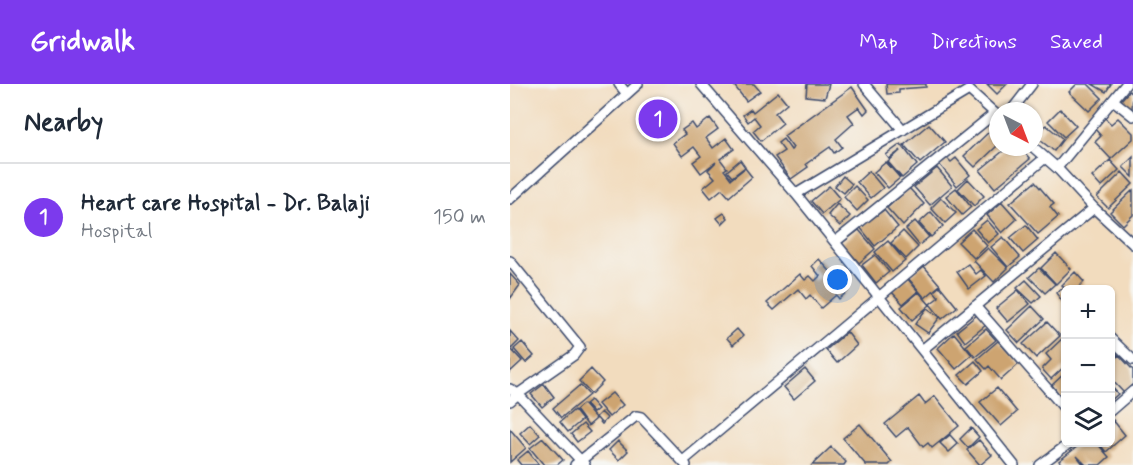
<!DOCTYPE html>
<html lang="en">
<head>
<meta charset="utf-8">
<style>
	:root { --surface:#fff; --page:#f6f6f7; --text:#1f2937; --muted:#747a83; --line:#e0e1e3; --accent:#7c3aed }
	body { margin:0; font-family:Mynerve,sans-serif; background:var(--page); color:var(--text) }
	.controls { position:absolute; right:18px; bottom:18px; display:grid; overflow:hidden; border-radius:9px; box-shadow:0 2px 4px #0004 }
	.controls button { width:54px; height:54px; display:grid; place-items:center; padding:0; border:0; border-bottom:2px solid var(--line); background:var(--surface); color:var(--text); font:30px sans-serif }
	.compass { position:absolute; left:479px; top:18px; width:54px; height:54px; border-radius:50%; background:var(--surface); box-shadow:0 2px 4px #0004; rotate:138deg }
	.you { position:absolute; left:328px; top:196px; width:21px; height:21px; margin:-15px; border:4px solid #fff; border-radius:50%; background:#1a73e8; box-shadow:0 0 0 9px #1a73e833 }
	.badge { display:grid; place-items:center; width:39px; height:39px; border-radius:50%; background:var(--accent); color:#fff; font-size:20px; font-weight:700 }
	.pin { position:absolute; translate:-50% -50%; border:3px solid #fff; box-shadow:0 2px 6px #0006 }
	.list { margin:0; padding:0; list-style:none }
	h2 { display:flex; justify-content:space-between; align-items:center; height:78px; margin:0; padding:0 24px; font-size:26px }
	h2 small { font-size:20px; font-weight:400; color:var(--muted) }
	.list li { display:grid; grid-template-columns:39px 1fr auto; gap:18px; align-items:center; box-sizing:border-box; height:108px; padding:0 24px; border-top:2px solid var(--line) }
	.list b { display:block; font-size:22px; white-space:nowrap }
	.list p { margin:0; font-size:20px; white-space:nowrap; color:var(--muted) }
	.list em { font-size:20px; font-style:normal; color:var(--muted) }
	.icon { flex:none; width:33px; height:33px; fill:none; stroke:currentColor; stroke-width:2; stroke-linecap:round; stroke-linejoin:round }
	.map { position:relative; flex:none; width:623px; height:381px; overflow:hidden }
	header { display:flex; align-items:center; gap:36px; box-sizing:border-box; height:84px; padding:0 30px; background:var(--accent); color:#fff }
	header strong { font-size:28px }
	nav { display:flex; gap:33px; margin-inline-start:auto; font-size:21px }
	main { display:flex }
	aside { flex:1; background:var(--surface) }
	.map>svg:first-child { display:block }
	.building { fill:#cda471 }
	.lines { fill:none; stroke-linecap:round; stroke-linejoin:round }
	.minor-casing { stroke:#3b496c; stroke-width:12 }
	.minor { stroke:#fff; stroke-width:9 }
</style>
</head>
<body>
<header>
<strong>Gridwalk</strong>
<nav><a>Map</a><a>Directions</a><a>Saved</a></nav>
</header>
<main>
<aside>
<h2>Nearby<small></small></h2>
<ul class="list">
<li><span class="badge">1</span><div><b>Heart care Hospital - Dr. Balaji</b><p>Hospital</p></div><em>150 m</em></li>
</ul>
</aside>
<div class="map">
<svg width="623" height="381" viewBox="0 0 623 381">
	<rect width="100%" height="100%" fill="#f6f6f2"/>
	<filter id="ink" filterUnits="userSpaceOnUse"><feTurbulence type="fractalNoise" baseFrequency=".0167" numOctaves="2"/><feDisplacementMap in="SourceGraphic" scale="12" xChannelSelector="R" yChannelSelector="G"/><feConvolveMatrix kernelMatrix="1 2 1 2 8 2 1 2 1" color-interpolation-filters="sRGB"/></filter>
	<filter id="wash" filterUnits="userSpaceOnUse"><feTurbulence type="fractalNoise" baseFrequency=".008" numOctaves="4" result="noise"/><feDisplacementMap in="SourceGraphic" scale="24" xChannelSelector="R" yChannelSelector="G"/><feGaussianBlur stdDeviation="1.35" result="paint"/><feColorMatrix in="noise" values="0 0 0 0 0 0 0 0 0 0 0 0 0 0 0 0 0 1.4 0 .05"/><feComposite in="paint" operator="in"/></filter>
	<g filter="url(#wash)">
		<rect width="100%" height="100%" fill="#f2dcbe"/>
		<g id="blocks">
			<path class="building" d="M223 0H244L250 7 236 17Z
				M297 0H319L315 14 296 12Z
				M376 0H416V3L389 5V9L377 10Z
				M477 0H497L487 10Z
				M567 0H578L592 14 579 27 559 8Z
				M582 0H601L596 8Z
				M342 3 358 26 354 30 349 23 338 31 344 39 326 55 332 63 324 69 320 63 296 80 298 83 281 95 265 73 274 67 268 59 273 55 281 66 283 64 274 52Z
				M619 7 623 10 622 26 611 16Z
				M268 8 277 19 265 29 273 39 251 57 243 47 250 41 244 33 238 38 233 31 241 25 243 28Z
				M550 25 566 42 554 53 538 37Z
				M200 34 208 45 196 54 203 64 216 54 224 65 210 75 217 84 214 86 221 95 235 84 242 93 219 113 212 105 201 114 193 104 205 94 198 86 206 78 191 89 183 78 191 72 184 63 172 72 163 59 175 50 172 46 182 39 186 45Z
				M595 34 601 40 608 34 623 49V55L601 75 585 58 591 52 584 44Z
				M419 40 435 58 410 79 394 61Z
				M486 41 488 61 465 83 454 72Z
				M536 41 553 55 544 67 526 53Z
				M391 60 407 81 392 94 378 78 391 66 379 75 376 71Z
				M498 63H510L520 75 485 104 470 86Z
				M623 73V93L613 83Z
				M437 74 441 78 446 74 460 91 447 102 429 80Z
				M230 76 235 83 222 93 217 87Z
				M600 76 609 86 591 103 582 93Z
				M376 78 390 94 378 104 364 88Z
				M427 84 442 102 420 121 404 103Z
				M359 87 373 104 361 114 347 98Z
				M612 88 623 100 598 124 587 113Z
				M333 92 342 100 334 109 325 102Z
				M458 95 474 112 464 122 448 105Z
				M525 98 544 120 540 123 548 133 528 150 500 119Z
				M319 102 330 115 312 130 301 117Z
				M345 102 358 116 347 127 334 113Z
				M399 104 414 120 393 142 377 124Z
				M446 104 461 123 452 131 436 112Z
				M623 106V131L613 141 600 128Z
				M431 114 446 129 435 139 421 124Z
				M492 118 507 135 492 149 477 131Z
				M327 120 340 132 330 142 318 131Z
				M374 126 388 143 365 162 350 143Z
				M421 128 433 142 421 153 409 139Z
				M214 129 218 134 212 140 207 134Z
				M477 136 489 150 478 159 466 145Z
				M405 137 419 153 409 161 396 145Z
				M516 141 528 156 513 169 500 154Z
				M462 145 477 162 464 174 448 158Z
				M349 146 365 165 349 179 332 159Z
				M393 147 408 163 396 175 381 159Z
				M493 153 510 173 498 183 481 163Z
				M378 157 395 177 382 188 365 168Z
				M478 164 498 184 484 198 464 177Z
				M546 169 561 185 546 200 531 184Z
				M365 171 379 188 366 199 352 181Z
				M309 175 338 207 329 215 326 211 311 224 300 211 296 215 288 205 264 226 257 219 290 190 295 196 300 192 305 197 310 192 302 182Z
				M458 180 466 190 471 186 476 192 459 205 447 188Z
				M413 181 430 201 415 214 398 194Z
				M529 184 545 200 535 209 519 193Z
				M565 188 574 198 566 206H556L552 201Z
				M0 190 10 201 0 215Z
				M397 194 408 207 393 220 381 207Z
				M516 196 531 212 523 219 507 204Z
				M430 202 447 223 432 235 420 220 429 213 424 207Z
				M552 205 556 210 552 217 546 209Z
				M508 206 520 220 498 238 486 224Z
				M409 208 420 221 402 236 391 223Z
				M522 222 534 235 509 259 497 246Z
				M417 224 430 233 418 249 405 240Z
				M467 231 476 241 455 258 447 247Z
				M537 238 550 252 526 274 513 260Z
				M227 245 233 252 223 261 217 254Z
				M476 245 486 256 465 273 456 262Z
				M0 247 9 257 1 265 12 277 0 288Z
				M337 248 347 261 327 279 316 266Z
				M444 249 462 271 446 285 428 264Z
				M556 251V281L541 295 532 285 541 276 536 270Z
				M488 257 509 280 491 296 479 282 476 285 467 275Z
				M12 258 24 272 16 279 4 265Z
				M600 262 608 271 600 278Z
				M609 271 623 286V300L614 309 600 294V279Z
				M465 277 473 287 458 300 449 291Z
				M81 285 93 298 81 310 69 297Z
				M295 285 305 297 284 315 274 303Z
				M556 288V319L542 301Z
				M34 300 44 313 32 323 21 310Z
				M70 301 79 311 51 334 43 324Z
				M600 301 608 310 600 317Z
				M487 304 507 328 491 342 470 318Z
				M102 309 113 321 99 333 88 320Z
				M409 312 415 320 425 312 449 342 422 364 418 359 413 363 398 343 386 353 375 340Z
				M80 316 88 325 83 329 75 320Z
				M73 320 86 335 78 342 66 326Z
				M64 326 72 336 58 348 50 338Z
				M91 328 97 334 92 340 86 333Z
				M603 336 615 351 596 368 588 358H600Z
				M20 340 30 351 20 360 10 349Z
				M73 340 80 348 67 358 61 350Z
				M350 340 382 378 379 381H356L333 354Z
				M461 344 469 353 458 364 450 355Z
				M0 345 16 364 0 378Z
				M440 351 448 360 439 368 430 359Z
				M33 354 53 376 47 381H34L20 364Z
				M469 356 482 371 470 381 457 366Z
				M108 357 118 367 109 376 99 366Z
				M573 358H586L599 373 590 381H576L567 372 574 381H552L549 377Z
				M321 363 336 378 334 381H302Z
				M18 367 29 381H11L7 376Z"/>
		</g>
	</g>
	<g filter="url(#ink)">
		<use href="#blocks" fill-opacity="0" stroke="#3b496c" stroke-width="1.5"/>
		<g class="lines">
			<g class="minor-casing">
				<path id="minor" d="M109 0 117 10
					M191 0 286 110
					M354 0 393 46
					M603 16 623 32
					M501 27 522 0
					M523 63 547 84
					M0 115 128 0
					M584 124 623 160
					M325 158 485 29
					M0 177 70 263 64 271 8 310 75 381
					M465 222 556 326
					M600 254 623 276
					M412 266 286 110 459 6 488 32
					M0 305 8 310 0 317
					M600 327 623 307
					M173 377 535 74
					M65 381 126 332 131 333 176 381
					M504 381 412 266 584 124 547 84 616 0
					M530 381 561 358"/>
			</g>
			<use href="#minor" class="minor"/>
		</g>
	</g>
</svg>
<div class="controls">
<button>+</button>
<button>−</button>
<button><svg class="icon" aria-label="layers" viewBox="0 0 24 24"><path d="M12 4l9 5-9 5-9-5zM3 14l9 5 9-5"/></svg></button>
</div>
<svg class="compass" viewBox="-18 -18 36 36"><path d="M0-13l5 13h-10z" fill="#e53935"/><path d="M0 13l5-13h-10z" fill="#747a83"/></svg>
<div class="you"></div>
<div class="pin badge" style="left:148px;top:35px">1</div>
</div>
</main>
</body>
</html>
